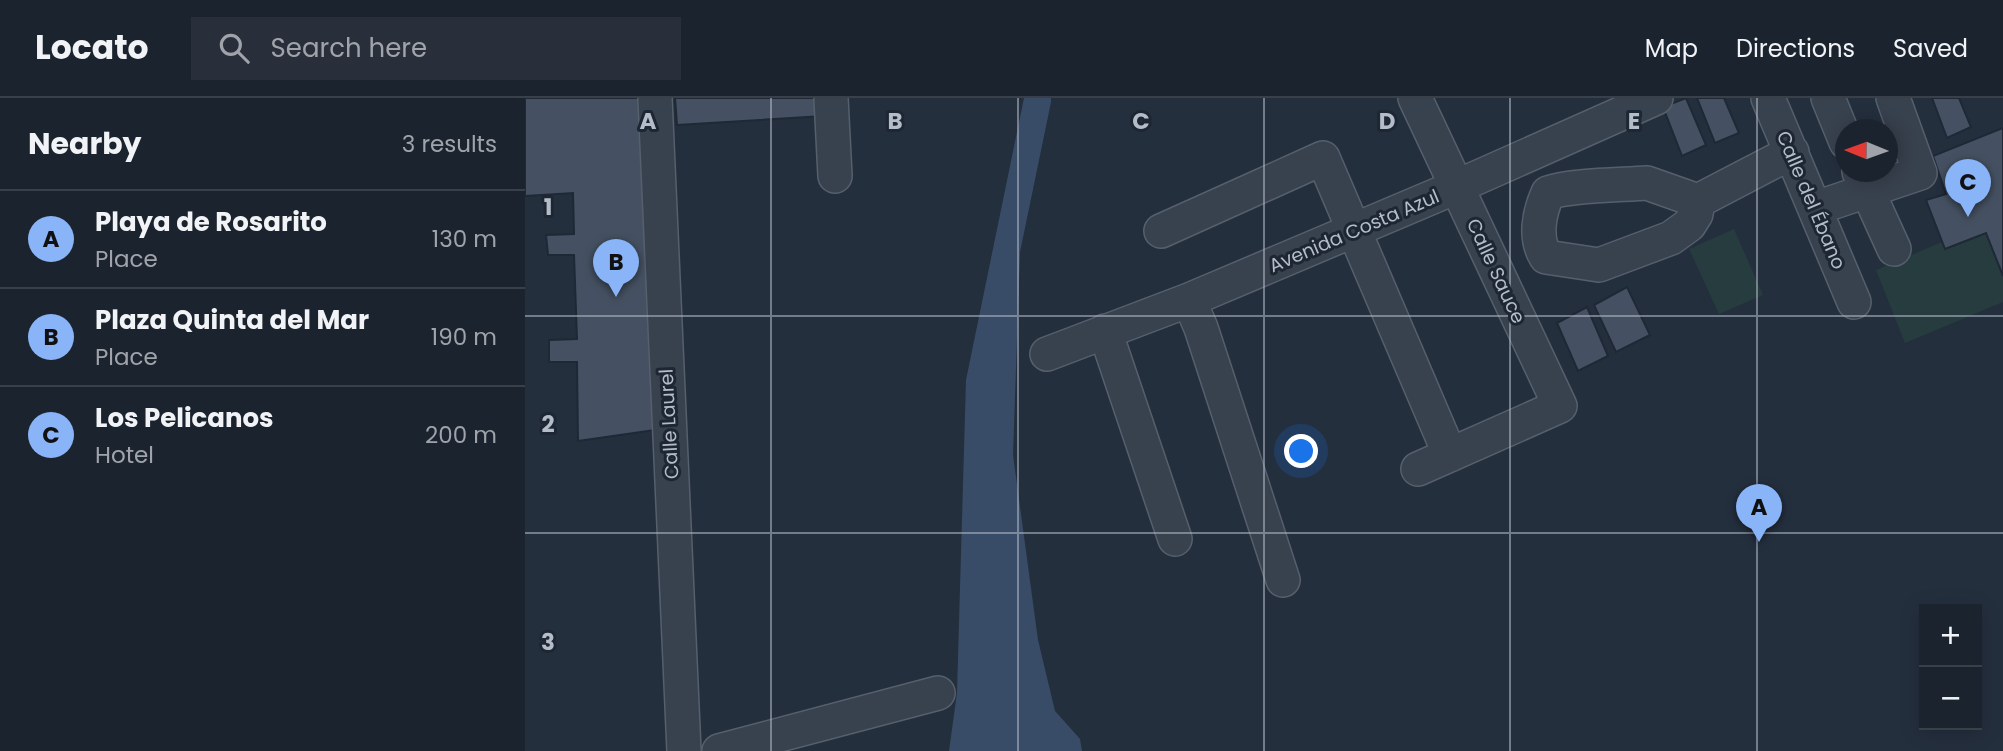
<!DOCTYPE html>
<html lang="en">
<head>
<meta charset="utf-8">
<style>
	:root { --surface:#1b232e; --page:#282f3a; --text:#f1f3f6; --muted:#a0a4aa; --line:#39404a; --accent:#8ab4f8 }
	body { margin:0; font-family:Poppins,sans-serif; background:var(--page); color:var(--text) }
	.controls { position:absolute; right:21px; bottom:21px; display:grid; overflow:hidden; border-radius:0px; box-shadow:0 4px 18px #0003 }
	.controls button { width:63px; height:63px; display:grid; place-items:center; padding:0; border:0; border-bottom:2px solid var(--line); background:var(--surface); color:var(--text); font:35px sans-serif }
	.compass { position:absolute; left:1310px; top:21px; width:63px; height:63px; border-radius:50%; background:var(--surface); box-shadow:0 4px 18px #0003; rotate:271deg }
	.you { position:absolute; left:777px; top:354px; width:24px; height:24px; margin:-18px; border:5px solid #fff; border-radius:50%; background:#1a73e8; box-shadow:0 0 0 10px #1a73e833 }
	.badge { display:grid; place-items:center; width:46px; height:46px; border-radius:50%; background:var(--accent); color:#111; font-size:23px; font-weight:700 }
	.pin { position:absolute; translate:-50% -58px; filter:drop-shadow(0 2px 4px #0008) }
	.pin::after { content:''; position:absolute; top:37px; width:24px; height:21px; background:inherit; clip-path:polygon(0 0,100% 0,50% 100%) }
	.list { margin:0; padding:0; list-style:none }
	h2 { display:flex; justify-content:space-between; align-items:center; height:91px; margin:0; padding:0 28px; font-size:30px }
	h2 small { font-size:23px; font-weight:400; color:var(--muted) }
	.list li { display:grid; grid-template-columns:46px 1fr auto; gap:21px; align-items:center; box-sizing:border-box; height:98px; padding:0 28px; border-top:2px solid var(--line) }
	.list b { display:block; font-size:26px; white-space:nowrap }
	.list p { margin:0; font-size:23px; white-space:nowrap; color:var(--muted) }
	.list em { font-size:23px; font-style:normal; color:var(--muted) }
	.icon { flex:none; width:38px; height:38px; fill:none; stroke:currentColor; stroke-width:2; stroke-linecap:round; stroke-linejoin:round }
	.map { position:relative; flex:none; width:1478px; height:653px; overflow:hidden }
	header { display:flex; align-items:center; gap:42px; box-sizing:border-box; height:98px; padding:0 35px; background:var(--surface); border-bottom:2px solid var(--line) }
	header strong { font-size:33px }
	nav { display:flex; gap:38px; margin-inline-start:auto; font-size:24px }
	.search { width:490px; height:63px; background:var(--page); display:flex; align-items:center; gap:18px; box-sizing:border-box; padding:0 24px; border-radius:0px; color:var(--muted); font-size:26px }
	main { display:flex }
	aside { flex:1; background:var(--surface) }
	.map>svg:first-child { display:block }
	.green { fill:#263c3f }
	.water { fill:#394c67 }
	.building { fill:#455162; stroke:#1f2835; stroke-width:2 }
	.lines { fill:none; stroke-linecap:round; stroke-linejoin:round }
	.minor-casing { stroke:#565f6c; stroke-width:36 }
	.minor { stroke:#38414e; stroke-width:33 }
	.grid { fill:none; stroke:#b4bcc9; stroke-width:2; stroke-opacity:0.55 }
	.labels { text-anchor:middle; dominant-baseline:central; stroke-width:6; stroke-linejoin:round; paint-order:stroke }
	.street-label { font-size:19px; fill:#b4bcc9; stroke:#1d2633 }
	.grid-label { font-size:23px; text-anchor:middle; font-weight:bold; fill:#b4bcc9; stroke:#1d2633; stroke-width:6; stroke-linejoin:round; paint-order:stroke }
</style>
</head>
<body>
<header>
<strong>Locato</strong>
<div class="search"><svg class="icon" aria-label="search" viewBox="0 0 24 24"><circle cx="10" cy="10" r="6"/><path d="M15 15l6 6"/></svg>Search here</div>
<nav><a>Map</a><a>Directions</a><a>Saved</a></nav>
</header>
<main>
<aside>
<h2>Nearby<small>3 results</small></h2>
<ul class="list">
<li><span class="badge">A</span><div><b>Playa de Rosarito</b><p>Place</p></div><em>130 m</em></li>
<li><span class="badge">B</span><div><b>Plaza Quinta del Mar</b><p>Place</p></div><em>190 m</em></li>
<li><span class="badge">C</span><div><b>Los Pelicanos</b><p>Hotel</p></div><em>200 m</em></li>
</ul>
</aside>
<div class="map">
<svg width="1478" height="653" viewBox="0 0 1478 653">
	<rect width="100%" height="100%" fill="#242f3e"/>
	<path class="green" d="M1209 131 1238 197 1194 216 1164 151Z
		M1461 135 1478 178V204L1380 245 1351 172 1417 144 1420 151Z"/>
	<path class="water" d="M499 0H526V4L495 154 488 357 513 542 530 613 555 641 557 653H424L432 595 441 282Z"/>
	<path class="building" d="M0 0H114L144 330 53 343 52 264H24V242L52 241 49 157H23L21 137 49 136 48 95 0 98Z
		M150 0H299V18L152 27Z
		M1161 0 1181 47 1157 58 1138 9Z
		M1172 0H1199L1214 35 1190 45Z
		M1407 0H1434L1446 29 1422 40Z
		M1478 30V178L1461 135 1420 151 1401 102 1421 96 1408 58Z
		M1102 189 1125 237 1091 254 1069 207Z
		M1062 209 1083 258 1053 273 1032 225Z"/>
	<g class="lines">
		<g class="minor-casing">
			<path id="minor" d="M130 0 159 653
				M306 0 310 78
				M890 0 1035 308 893 371
				M1243 0 1329 204
				M1303 0 1321 44
				M1334 74 1369 151
				M1122 85 1173 103 1171 116 1164 127 1146 140 1074 167 1021 159C1009 140 1014 115 1023 95 1044 87 1097 87 1122 85Z
				M1173 103 1267 54
				M1291 110 1395 75 1368 0
				M636 133 798 60 925 357
				M664 202 676 230 758 482
				M580 233 650 441
				M522 256 664 202 931 89 1131 0
				M194 653 413 595"/>
		</g>
		<use href="#minor" class="minor"/>
	</g>
	<path class="grid" d="M246 0V653M493 0V653M739 0V653M985 0V653M1232 0V653M0 218H1478M0 435H1478"/>
	<g class="labels">
		<g class="street-label">
			<text transform="translate(1286 102) rotate(67)">Calle del Ébano</text>
			<text transform="translate(829 133) rotate(-23)">Avenida Costa Azul</text>
			<text transform="translate(971 173) rotate(65)">Calle Sauce</text>
			<text transform="translate(144 326) rotate(-93)">Calle Laurel</text>
		</g>
	</g>
	<g class="grid-label">
		<text x="123" y="31">A</text>
		<text x="370" y="31">B</text>
		<text x="616" y="31">C</text>
		<text x="862" y="31">D</text>
		<text x="1109" y="31">E</text>
		<text x="23" y="117">1</text>
		<text x="23" y="334">2</text>
		<text x="23" y="552">3</text>
	</g>
</svg>
<div class="controls">
<button>+</button>
<button>−</button>
</div>
<svg class="compass" viewBox="-18 -18 36 36"><path d="M0-13l5 13h-10z" fill="#e53935"/><path d="M0 13l5-13h-10z" fill="#a0a4aa"/></svg>
<div class="you"></div>
<div class="pin badge" style="left:1234px;top:444px">A</div>
<div class="pin badge" style="left:91px;top:199px">B</div>
<div class="pin badge" style="left:1443px;top:119px">C</div>
</div>
</main>
</body>
</html>
